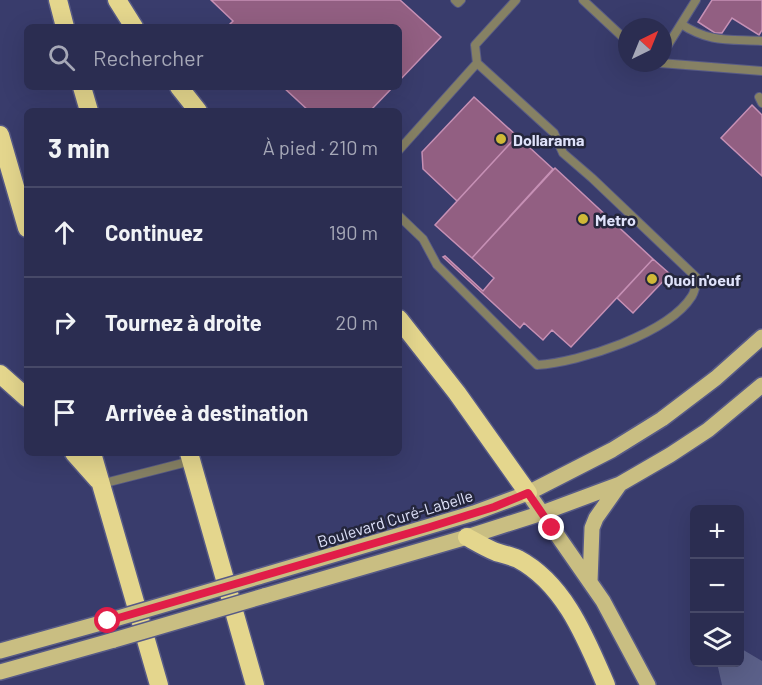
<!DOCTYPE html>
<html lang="fr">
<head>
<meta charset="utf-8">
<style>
	:root { --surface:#2b2d51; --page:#333558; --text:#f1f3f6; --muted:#a6a8b7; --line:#474968 }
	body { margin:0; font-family:Barlow,sans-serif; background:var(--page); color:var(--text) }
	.controls { position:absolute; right:18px; bottom:18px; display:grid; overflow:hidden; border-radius:9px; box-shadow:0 6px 24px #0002 }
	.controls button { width:54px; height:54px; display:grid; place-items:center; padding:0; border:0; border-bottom:2px solid var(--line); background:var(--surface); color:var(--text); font:30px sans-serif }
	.compass { position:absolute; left:618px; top:18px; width:54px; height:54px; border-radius:50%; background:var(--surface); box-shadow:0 6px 24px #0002; rotate:43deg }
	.stop { position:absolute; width:18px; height:18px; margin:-14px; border:4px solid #e11d48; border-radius:50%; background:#fff }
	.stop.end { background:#e11d48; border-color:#fff; box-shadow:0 2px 6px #0008 }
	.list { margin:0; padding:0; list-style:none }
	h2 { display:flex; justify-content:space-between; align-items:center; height:78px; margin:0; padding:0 24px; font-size:26px }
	h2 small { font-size:20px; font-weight:400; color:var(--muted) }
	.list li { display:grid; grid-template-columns:39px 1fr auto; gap:18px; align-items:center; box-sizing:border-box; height:90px; padding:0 24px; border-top:2px solid var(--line) }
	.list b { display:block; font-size:22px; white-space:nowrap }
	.list em { font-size:20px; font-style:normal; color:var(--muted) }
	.icon { flex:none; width:33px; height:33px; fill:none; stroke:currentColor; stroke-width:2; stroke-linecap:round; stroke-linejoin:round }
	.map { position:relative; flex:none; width:762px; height:685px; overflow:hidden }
	.search { position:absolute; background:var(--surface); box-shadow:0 6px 24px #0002; left:24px; top:24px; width:378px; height:66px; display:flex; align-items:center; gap:15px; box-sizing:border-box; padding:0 21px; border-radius:9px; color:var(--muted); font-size:22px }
	.panel { position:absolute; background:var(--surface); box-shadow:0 6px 24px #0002; left:24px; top:108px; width:378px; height:348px; border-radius:9px }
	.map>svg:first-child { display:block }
	.green { fill:#5b6089 }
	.building { fill:#925f82; stroke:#c690b5; stroke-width:1.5 }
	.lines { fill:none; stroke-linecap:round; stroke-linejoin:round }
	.service-casing { stroke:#575a86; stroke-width:10 }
	.primary-casing { stroke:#575a86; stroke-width:18 }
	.motorway-casing { stroke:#575a86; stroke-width:21 }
	.service { stroke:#868164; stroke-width:8 }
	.primary { stroke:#c9be82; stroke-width:15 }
	.motorway { stroke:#e4d68d; stroke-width:18 }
	.primary-bridge-casing { stroke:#575a86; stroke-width:18; stroke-linecap:butt }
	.primary-bridge { stroke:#c9be82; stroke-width:15 }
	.route { stroke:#e11d48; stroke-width:8 }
	.poi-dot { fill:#cfb837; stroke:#24263c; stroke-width:2 }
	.labels { text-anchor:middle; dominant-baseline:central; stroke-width:5; stroke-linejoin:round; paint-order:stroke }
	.poi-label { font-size:16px; font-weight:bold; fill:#dfe2fa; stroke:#24263c; text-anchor:start }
	.street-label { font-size:16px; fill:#dfe2fa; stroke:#24263c }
</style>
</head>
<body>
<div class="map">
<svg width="762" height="685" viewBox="0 0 762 685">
	<rect width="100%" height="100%" fill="#393c6c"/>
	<path class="green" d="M740 648 762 661V685H722L717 663 740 662Z"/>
	<path class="building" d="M211 0H400L441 37 399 81V27H227L233 21Z
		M712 0H762V30L759 35 732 18 722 33H715L698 22Z
		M283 87H393L370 111H309Z
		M474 97 517 136 457 201 423 169 422 152Z
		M752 105 762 115V176L721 138Z
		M517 136 553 169 472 258 435 225Z
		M555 168 653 259 571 347 552 330 543 340 524 323 520 328 443 257 445 256 483 291 494 278 472 258Z
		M653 259 670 274 633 313 617 298Z"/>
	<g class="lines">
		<g class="service-casing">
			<path id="service" d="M455 0 458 3 461 0
				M583 0 627 41
				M681 24C710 43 729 39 762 41
				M663 53 696 0
				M660 63 762 71
				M759 97 762 103
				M399 150 477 63
				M399 216 423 239 437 265 537 365C580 362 668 334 692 296 695 291 696 285 697 278L592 178 563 153 554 133 477 63 475 45 516 0
				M101 484 191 461"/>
		</g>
		<g class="primary-casing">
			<path id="primary" d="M528 493 603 601 648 685
				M258 577 474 513 528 493 612 450 662 419 716 378 762 337
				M590 582 592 528 596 518 620 484
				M264 596 467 537 542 513 620 484 670 455 708 430 762 385
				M0 651 108 621
				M0 672 114 640"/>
		</g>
		<g class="motorway-casing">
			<path id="motorway" d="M58 0 65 27
				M117 0 134 27
				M82 87 89 111
				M179 87 198 111
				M0 135 27 228
				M399 319 457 393 528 493
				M0 374 27 398
				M74 453 98 480
				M92 453 159 685
				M189 453 255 685
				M467 537C476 542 486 548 496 552 503 554 511 556 518 559 565 584 586 639 606 685"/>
		</g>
		<use href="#service" class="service"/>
		<use href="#primary" class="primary"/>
		<use href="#motorway" class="motorway"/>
		<g class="primary-bridge-casing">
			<path id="primary-bridge" d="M108 621 258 577
				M114 640 264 596"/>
		</g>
		<use href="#primary-bridge" class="primary-bridge"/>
	</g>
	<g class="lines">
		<path class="route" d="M108 621 430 527 494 507 528 493 552 528"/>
	</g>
	<g class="poi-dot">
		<circle cx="501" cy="139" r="6"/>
		<circle cx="583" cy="219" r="6"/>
		<circle cx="652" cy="279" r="6"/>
	</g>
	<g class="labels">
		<g class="poi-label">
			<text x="513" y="139">Dollarama</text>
			<text x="595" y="219">Metro</text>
			<text x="664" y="279">Quoi n'oeuf</text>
		</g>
		<g class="street-label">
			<text transform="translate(395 518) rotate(-17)">Boulevard Curé-Labelle</text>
		</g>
	</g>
</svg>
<div class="controls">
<button>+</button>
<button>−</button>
<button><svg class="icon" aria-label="layers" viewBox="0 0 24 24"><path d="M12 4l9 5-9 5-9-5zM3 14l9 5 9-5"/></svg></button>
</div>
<svg class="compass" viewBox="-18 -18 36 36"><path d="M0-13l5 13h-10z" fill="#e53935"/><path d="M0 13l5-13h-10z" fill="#a6a8b7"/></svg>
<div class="stop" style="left:108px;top:621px"></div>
<div class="stop end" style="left:552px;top:528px"></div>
<div class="search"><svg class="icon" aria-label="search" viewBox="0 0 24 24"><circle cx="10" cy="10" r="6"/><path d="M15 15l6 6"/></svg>Rechercher</div>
<section class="panel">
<h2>3 min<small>À pied · 210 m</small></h2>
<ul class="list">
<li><svg class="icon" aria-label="ahead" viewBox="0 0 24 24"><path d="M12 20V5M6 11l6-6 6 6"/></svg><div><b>Continuez</b></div><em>190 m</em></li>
<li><svg class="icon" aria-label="right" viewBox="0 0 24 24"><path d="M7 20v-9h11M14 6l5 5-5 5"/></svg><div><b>Tournez à droite</b></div><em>20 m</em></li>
<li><svg class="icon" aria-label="arrive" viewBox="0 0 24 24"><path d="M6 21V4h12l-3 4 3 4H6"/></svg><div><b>Arrivée à destination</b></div></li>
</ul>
</section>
</div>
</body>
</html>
